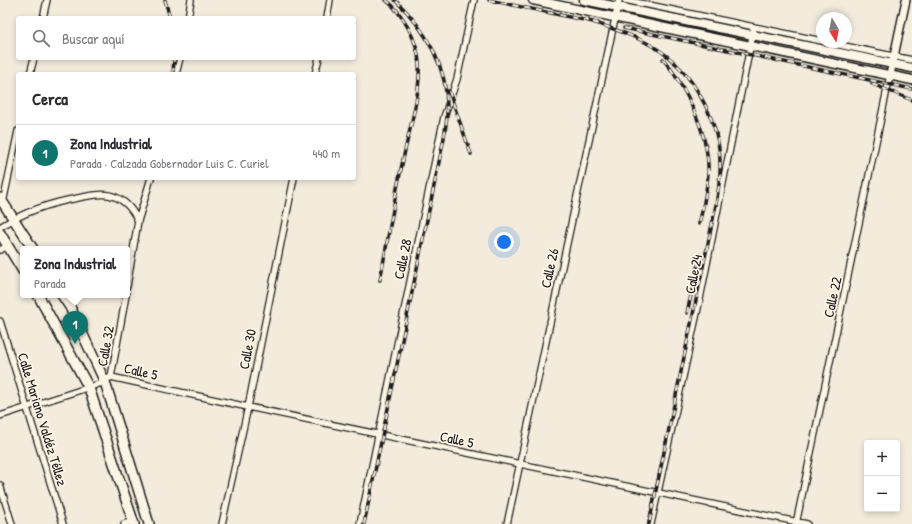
<!DOCTYPE html>
<html lang="es">
<head>
<meta charset="utf-8">
<style>
	:root { --surface:#fff; --page:#f7f7f7; --text:#2b2b33; --muted:#7c7c81; --line:#e1e1e2; --accent:#0f766e }
	body { margin:0; font-family:"Patrick Hand",sans-serif; background:var(--page); color:var(--text) }
	.controls { position:absolute; right:12px; bottom:12px; display:grid; overflow:hidden; border-radius:4px; box-shadow:0 2px 6px #0003 }
	.controls button { width:36px; height:36px; display:grid; place-items:center; padding:0; border:0; border-bottom:1px solid var(--line); background:var(--surface); color:var(--text); font:20px sans-serif }
	.compass { position:absolute; left:816px; top:12px; width:36px; height:36px; border-radius:50%; background:var(--surface); box-shadow:0 2px 6px #0003; rotate:170deg }
	.you { position:absolute; left:504px; top:242px; width:14px; height:14px; margin:-10px; border:3px solid #fff; border-radius:50%; background:#1a73e8; box-shadow:0 0 0 6px #1a73e833 }
	.badge { display:grid; place-items:center; width:26px; height:26px; border-radius:50%; background:var(--accent); color:#fff; font-size:13px; font-weight:700 }
	.pin { position:absolute; translate:-50% -33px; filter:drop-shadow(0 1px 2px #0008) }
	.pin::after { content:''; position:absolute; top:21px; width:14px; height:12px; background:inherit; clip-path:polygon(0 0,100% 0,50% 100%) }
	.popup { position:absolute; left:20px; top:246px; width:110px; height:52px; box-sizing:border-box; display:grid; place-content:center; border-radius:4px; background:var(--surface); filter:drop-shadow(0 1px 3px #0005); font-size:13px; white-space:nowrap; color:var(--muted) }
	.popup b { font-size:15px; color:var(--text) }
	.popup::after { content:''; position:absolute; left:50%; top:100%; margin-left:-8px; border:8px solid transparent; border-top-color:var(--surface) }
	.list { margin:0; padding:0; list-style:none }
	h2 { display:flex; justify-content:space-between; align-items:center; height:52px; margin:0; padding:0 16px; font-size:17px }
	h2 small { font-size:13px; font-weight:400; color:var(--muted) }
	.list li { display:grid; grid-template-columns:26px 1fr auto; gap:12px; align-items:center; box-sizing:border-box; height:56px; padding:0 16px; border-top:1px solid var(--line) }
	.list b { display:block; font-size:15px; white-space:nowrap }
	.list p { margin:0; font-size:13px; white-space:nowrap; color:var(--muted) }
	.list em { font-size:13px; font-style:normal; color:var(--muted) }
	.icon { flex:none; width:22px; height:22px; fill:none; stroke:currentColor; stroke-width:2; stroke-linecap:round; stroke-linejoin:round }
	.map { position:relative; flex:none; width:912px; height:524px; overflow:hidden }
	.search { position:absolute; background:var(--surface); box-shadow:0 2px 6px #0003; left:16px; top:16px; width:340px; height:44px; display:flex; align-items:center; gap:10px; box-sizing:border-box; padding:0 14px; border-radius:4px; color:var(--muted); font-size:15px }
	.panel { position:absolute; background:var(--surface); box-shadow:0 2px 6px #0003; left:16px; top:72px; width:340px; height:108px; border-radius:4px }
	.map>svg:first-child { display:block }
	.lines { fill:none; stroke-linecap:round; stroke-linejoin:round }
	.minor-casing { stroke:#1c1c1c; stroke-width:8 }
	.tertiary-casing { stroke:#1c1c1c; stroke-width:10 }
	.secondary-casing { stroke:#1c1c1c; stroke-width:11 }
	.primary-casing { stroke:#1c1c1c; stroke-width:12 }
	.minor { stroke:#fcf5e5; stroke-width:5.5 }
	.tertiary { stroke:#fcf5e5; stroke-width:7 }
	.secondary { stroke:#fcf5e5; stroke-width:8 }
	.primary { stroke:#fcf5e5; stroke-width:9 }
	.rail-casing { stroke:#1c1c1c; stroke-width:3.5 }
	.rail { stroke:#fcf5e5; stroke-width:2; stroke-dasharray:6; stroke-linecap:butt }
	.labels { text-anchor:middle; dominant-baseline:central; stroke-width:3.5; stroke-linejoin:round; paint-order:stroke }
	.street-label { font-size:14px; fill:#1c1c1c; stroke:#fcf5e5 }
</style>
</head>
<body>
<div class="map">
<svg width="912" height="524" viewBox="0 0 912 524">
	<rect width="100%" height="100%" fill="#f3ecdd"/>
	<filter id="ink" filterUnits="userSpaceOnUse"><feTurbulence type="fractalNoise" baseFrequency=".025" numOctaves="2"/><feDisplacementMap in="SourceGraphic" scale="8" xChannelSelector="R" yChannelSelector="G"/><feConvolveMatrix kernelMatrix="1 2 1 2 8 2 1 2 1" color-interpolation-filters="sRGB"/></filter>
	<g filter="url(#ink)">
		<g class="lines">
			<g class="minor-casing">
				<path id="minor" d="M625 0 822 41
					M43 18 47 0
					M188 18 191 0
					M327 18 330 0
					M825 42 912 60
					M30 74 34 58
					M176 74 180 58
					M315 74 319 58
					M3 203 18 131
					M0 227C24 212 50 203 78 198 88 196 99 193 109 195 123 198 132 208 138 221
					M0 250 8 246
					M127 286 138 221 151 178
					M0 321 63 524
					M111 377 126 295
					M0 416 99 384 111 377 248 407 807 524
					M0 485 12 524
					M124 524 134 521
					M222 524 248 407 294 178
					M360 524 444 117 457 79 474 0
					M507 524 619 0
					M651 524 700 299 754 27
					M796 524 890 75"/>
			</g>
			<g class="tertiary-casing">
				<path id="tertiary" d="M890 75 906 0"/>
			</g>
			<g class="secondary-casing">
				<path id="secondary" d="M533 0 912 80
					M584 0 912 68"/>
			</g>
			<g class="primary-casing">
				<path id="primary" d="M0 198 33 249
					M0 233 23 271
					M38 295 89 388 134 524
					M62 295 70 307 105 382 149 524"/>
			</g>
			<use href="#minor" class="minor"/>
			<use href="#tertiary" class="tertiary"/>
			<use href="#secondary" class="secondary"/>
			<use href="#primary" class="primary"/>
			<g class="rail-casing">
				<path id="rail" d="M165 0 170 18
					M489 0 598 23
					M593 22C619 31 646 39 667 56 697 80 720 125 720 163 721 177 718 191 716 205L649 524
					M624 28 912 89
					M663 59C686 86 710 137 708 173 707 191 703 208 699 224
					M173 74 174 58
					M872 84 912 100
					M449 91 471 154
					M380 280C388 240 394 199 403 160 409 129 421 95 419 63 418 42 403 13 386 0
					M687 313 700 255
					M364 524 444 138C445 130 447 121 447 113 449 69 426 29 395 0"/>
			</g>
			<use href="#rail" class="rail"/>
		</g>
	</g>
	<g class="labels">
		<g class="street-label">
			<text transform="translate(402 259) rotate(-78)">Calle 28</text>
			<text transform="translate(549 268) rotate(-78)">Calle 26</text>
			<text transform="translate(693 274) rotate(-79)">Calle 24</text>
			<text transform="translate(832 297) rotate(-78)">Calle 22</text>
			<text transform="translate(105 346) rotate(-80)">Calle 32</text>
			<text transform="translate(247 349) rotate(-79)">Calle 30</text>
			<text transform="translate(141 371) rotate(13)">Calle 5</text>
			<text transform="translate(43 419) rotate(73)">Calle Mariano Valdéz Téllez</text>
			<text transform="translate(457 439) rotate(12)">Calle 5</text>
		</g>
	</g>
</svg>
<div class="controls">
<button>+</button>
<button>−</button>
</div>
<svg class="compass" viewBox="-18 -18 36 36"><path d="M0-13l5 13h-10z" fill="#e53935"/><path d="M0 13l5-13h-10z" fill="#7c7c81"/></svg>
<div class="you"></div>
<div class="pin badge" style="left:75px;top:344px">1</div>
<div class="popup"><b>Zona Industrial</b>Parada</div>
<div class="search"><svg class="icon" aria-label="search" viewBox="0 0 24 24"><circle cx="10" cy="10" r="6"/><path d="M15 15l6 6"/></svg>Buscar aquí</div>
<section class="panel">
<h2>Cerca<small></small></h2>
<ul class="list">
<li><span class="badge">1</span><div><b>Zona Industrial</b><p>Parada · Calzada Gobernador Luis C. Curiel</p></div><em>440 m</em></li>
</ul>
</section>
</div>
</body>
</html>
